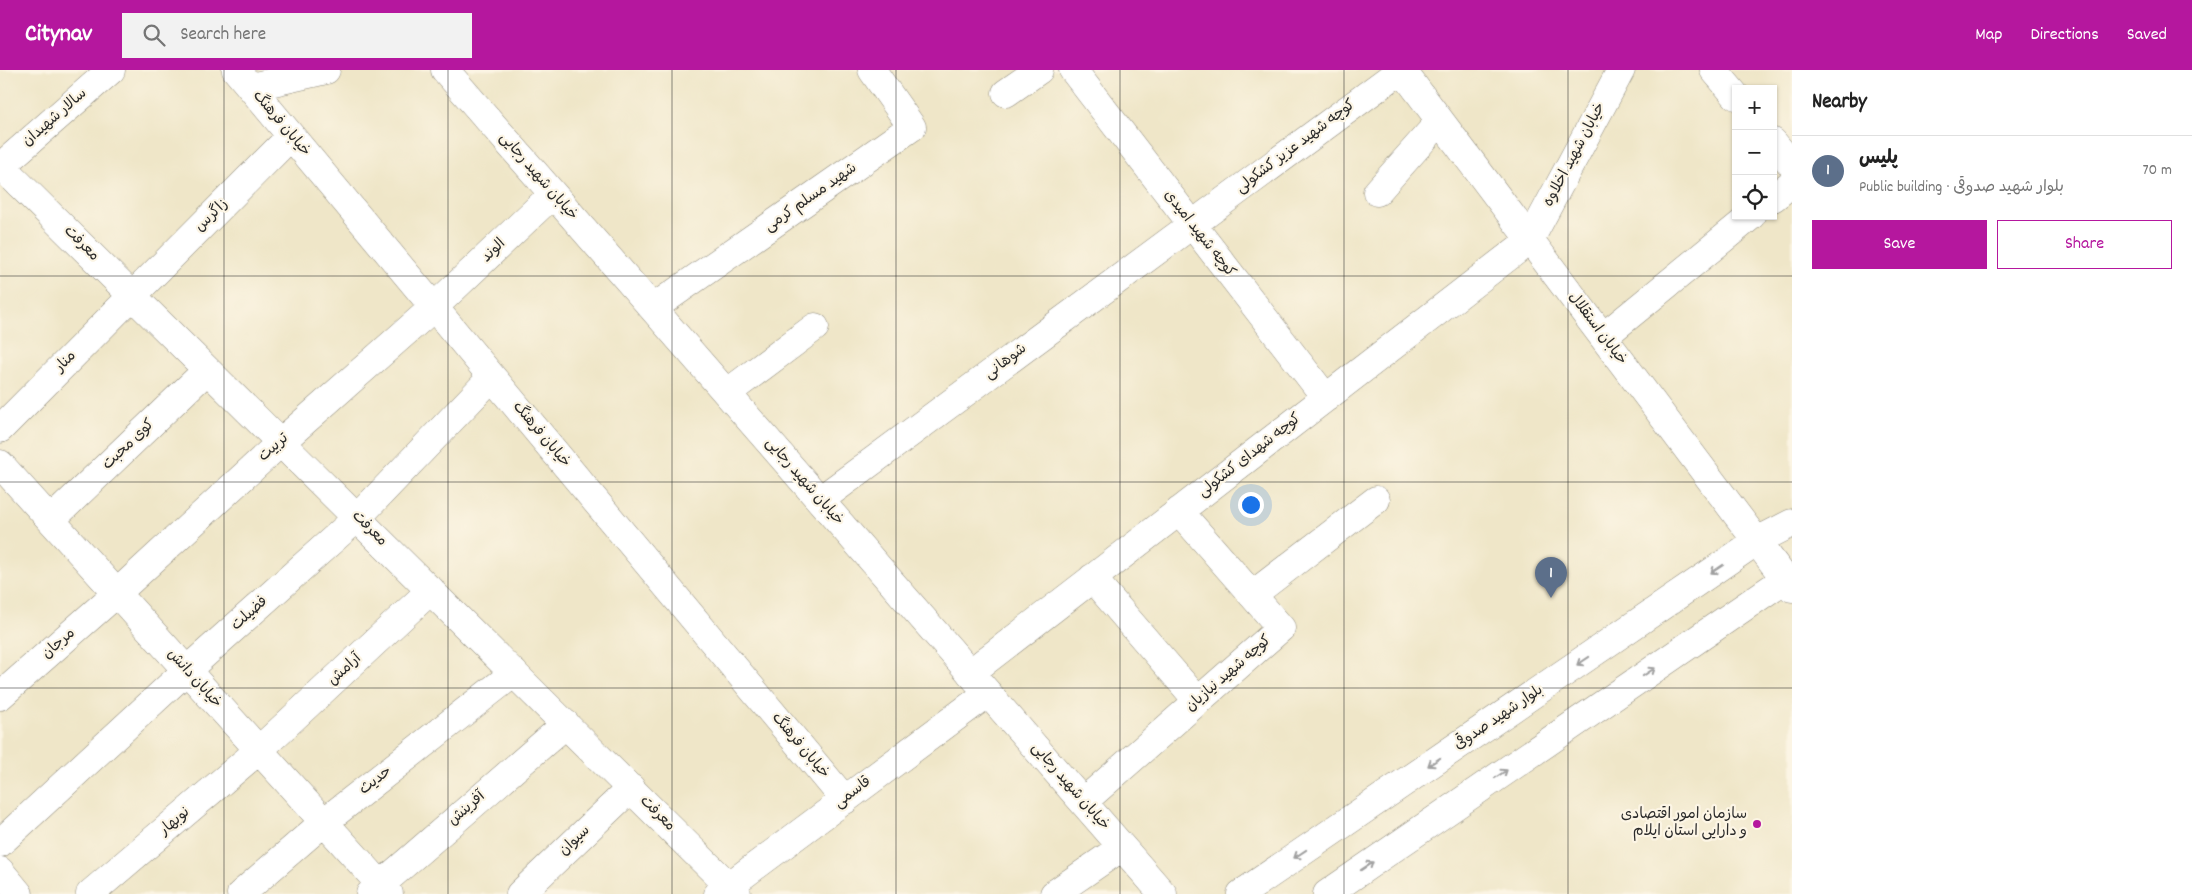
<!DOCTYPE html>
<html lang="en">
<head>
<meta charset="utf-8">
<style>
	:root { --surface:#fff; --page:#f2f2f2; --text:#222; --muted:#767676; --line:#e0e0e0; --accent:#b5179e }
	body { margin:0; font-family:Dekko,"Playpen Sans Arabic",sans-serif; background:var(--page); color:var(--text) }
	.controls { position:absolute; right:15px; top:15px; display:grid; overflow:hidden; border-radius:0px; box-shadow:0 1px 4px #0004 }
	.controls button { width:45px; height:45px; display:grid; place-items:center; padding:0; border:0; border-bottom:1px solid var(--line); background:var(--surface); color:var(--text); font:25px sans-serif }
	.you { position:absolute; left:1250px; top:434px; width:18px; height:18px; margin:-12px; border:4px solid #fff; border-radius:50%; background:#1a73e8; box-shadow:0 0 0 8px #1a73e833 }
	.badge { display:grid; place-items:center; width:32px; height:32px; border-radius:50%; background:var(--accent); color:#fff; font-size:16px; font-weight:700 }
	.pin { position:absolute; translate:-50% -41px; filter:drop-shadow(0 1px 2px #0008) }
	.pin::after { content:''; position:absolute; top:26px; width:18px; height:15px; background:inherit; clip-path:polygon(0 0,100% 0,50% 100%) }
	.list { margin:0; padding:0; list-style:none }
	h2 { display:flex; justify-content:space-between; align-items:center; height:65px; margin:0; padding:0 20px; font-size:21px }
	h2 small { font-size:16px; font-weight:400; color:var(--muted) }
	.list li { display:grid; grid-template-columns:32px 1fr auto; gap:15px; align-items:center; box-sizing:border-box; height:70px; padding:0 20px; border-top:1px solid var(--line) }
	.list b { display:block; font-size:19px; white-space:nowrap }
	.list p { margin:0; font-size:16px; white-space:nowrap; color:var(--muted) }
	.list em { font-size:16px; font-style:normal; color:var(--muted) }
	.actions { display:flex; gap:10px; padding:15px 20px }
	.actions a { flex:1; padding:11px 0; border:1px solid var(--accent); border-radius:0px; text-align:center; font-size:18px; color:var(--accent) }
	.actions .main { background:var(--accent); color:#fff }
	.icon { flex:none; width:28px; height:28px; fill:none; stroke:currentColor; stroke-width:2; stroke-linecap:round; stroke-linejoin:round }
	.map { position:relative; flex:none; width:1792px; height:824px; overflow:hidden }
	header { display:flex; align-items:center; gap:30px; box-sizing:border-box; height:70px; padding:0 25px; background:var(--accent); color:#fff }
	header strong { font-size:24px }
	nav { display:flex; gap:28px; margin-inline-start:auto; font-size:18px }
	.search { width:350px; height:45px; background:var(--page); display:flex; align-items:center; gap:12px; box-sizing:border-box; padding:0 18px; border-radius:0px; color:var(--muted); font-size:19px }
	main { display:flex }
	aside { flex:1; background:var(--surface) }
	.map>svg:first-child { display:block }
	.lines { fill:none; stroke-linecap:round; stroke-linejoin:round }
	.minor-casing { stroke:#8d887a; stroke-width:29 }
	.major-casing { stroke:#8d887a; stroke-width:29 }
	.minor { stroke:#fff; stroke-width:28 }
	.major { stroke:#fff; stroke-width:28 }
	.oneway { stroke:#a0a0a0 }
	.grid { fill:none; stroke:#2b2b2b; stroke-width:1; stroke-opacity:0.55 }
	.poi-dot { fill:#b5179e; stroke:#fcf5e5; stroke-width:2 }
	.labels { text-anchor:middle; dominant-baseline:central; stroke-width:4.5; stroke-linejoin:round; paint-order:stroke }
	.street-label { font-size:15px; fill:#2b2b2b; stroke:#fcf5e5 }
	.poi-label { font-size:15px; fill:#2b2b2b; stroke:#fcf5e5; text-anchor:end }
</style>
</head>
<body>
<header>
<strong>Citynav</strong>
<div class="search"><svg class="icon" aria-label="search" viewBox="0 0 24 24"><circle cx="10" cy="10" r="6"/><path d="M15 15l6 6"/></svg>Search here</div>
<nav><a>Map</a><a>Directions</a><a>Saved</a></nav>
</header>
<main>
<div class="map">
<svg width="1792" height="824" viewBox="0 0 1792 824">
	<rect width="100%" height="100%" fill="#fcf5e5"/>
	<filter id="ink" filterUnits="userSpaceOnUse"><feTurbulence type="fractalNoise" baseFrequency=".02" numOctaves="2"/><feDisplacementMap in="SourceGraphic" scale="10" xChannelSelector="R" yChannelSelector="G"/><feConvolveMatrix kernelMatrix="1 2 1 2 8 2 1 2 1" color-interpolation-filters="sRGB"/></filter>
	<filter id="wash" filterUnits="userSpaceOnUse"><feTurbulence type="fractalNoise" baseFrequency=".0096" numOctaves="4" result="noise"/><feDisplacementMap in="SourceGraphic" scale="20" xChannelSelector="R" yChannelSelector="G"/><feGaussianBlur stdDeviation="1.12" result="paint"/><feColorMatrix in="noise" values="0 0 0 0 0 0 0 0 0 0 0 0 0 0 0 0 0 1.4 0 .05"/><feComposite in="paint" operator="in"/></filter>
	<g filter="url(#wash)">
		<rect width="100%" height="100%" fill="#efe6c8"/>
	</g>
	<g filter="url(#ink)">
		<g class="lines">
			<g class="minor-casing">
				<path id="minor" d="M236 0 845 730
					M445 0 1163 824
					M1073 0 1326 328
					M1402 0 1792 518
					M1714 0 1736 26
					M251 17 326 0
					M1006 23 1039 0
					M1773 72 1792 95
					M0 95 737 824
					M0 97 111 0
					M1377 122 1440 51
					M1773 128 1792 113
					M653 238 912 57 872 0
					M1603 267 1751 146
					M727 323 815 257
					M0 359 291 66
					M0 394 389 824
					M820 430 1401 0
					M51 450 207 300
					M1757 471 1792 453
					M1092 508 1198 631
					M1252 525 1376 430
					M970 603 1530 170 1621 0
					M0 626 117 523 281 372 434 237 553 124
					M1083 732 1281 558 1179 441
					M0 773 187 600 357 448 492 307
					M0 801 19 824
					M90 824 259 680 431 520
					M241 824 324 752 514 603
					M370 824 566 654
					M520 824 631 718
					M718 824 988 623
					M1054 824 1122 777"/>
			</g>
			<g class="major-casing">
				<path id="major" d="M1241 824 1757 471
					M1327 824 1785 509"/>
			</g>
			<use href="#minor" class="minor"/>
			<use href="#major" class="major"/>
		</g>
		<defs><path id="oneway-shaft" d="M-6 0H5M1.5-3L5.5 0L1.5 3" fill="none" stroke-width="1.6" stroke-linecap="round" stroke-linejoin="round" transform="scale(1.25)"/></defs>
		<g class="oneway">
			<use href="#oneway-shaft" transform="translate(1717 499) rotate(146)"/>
			<use href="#oneway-shaft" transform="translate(1583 591) rotate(146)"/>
			<use href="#oneway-shaft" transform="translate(1649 602) rotate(-34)"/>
			<use href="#oneway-shaft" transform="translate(1434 692) rotate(146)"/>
			<use href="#oneway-shaft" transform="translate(1501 704) rotate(-34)"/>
			<use href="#oneway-shaft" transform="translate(1300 784) rotate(146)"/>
			<use href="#oneway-shaft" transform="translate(1367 796) rotate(-34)"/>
		</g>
	</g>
	<path class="grid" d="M224 0V824M448 0V824M672 0V824M896 0V824M1120 0V824M1344 0V824M1568 0V824M0 206H1792M0 412H1792M0 618H1792"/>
	<circle class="poi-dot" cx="1757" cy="754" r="5"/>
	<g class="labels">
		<g class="street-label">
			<text transform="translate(55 48) rotate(-41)">سالار شهیدان</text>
			<text transform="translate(281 54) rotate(50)">خیابان فرهنگ</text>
			<text transform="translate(1296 77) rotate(-37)">کوچه شهید عزیز کشکولی</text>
			<text transform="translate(1575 85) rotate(-62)">خیابان شهید اخلاوه</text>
			<text transform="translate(538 107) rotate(49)">خیابان شهید رجایی</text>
			<text transform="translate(811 128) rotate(-35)">شهید مسلم کرمی</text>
			<text transform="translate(212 146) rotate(-45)">زاگرس</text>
			<text transform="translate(1199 164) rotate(52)">کوچه شهید امیدی</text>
			<text transform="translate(81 174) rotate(45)">معرفت</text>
			<text transform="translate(494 181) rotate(-44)">الوند</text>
			<text transform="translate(1597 259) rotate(53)">خیابان استقلال</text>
			<text transform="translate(66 292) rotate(-45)">منار</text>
			<text transform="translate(1006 292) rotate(-37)">شوهانی</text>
			<text transform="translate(541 365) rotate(50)">خیابان فرهنگ</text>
			<text transform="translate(129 375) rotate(-44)">کوی محبت</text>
			<text transform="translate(274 378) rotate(-42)">تربیت</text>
			<text transform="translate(1250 386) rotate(-38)">کوچه شهدای کشکولی</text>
			<text transform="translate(804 412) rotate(49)">خیابان شهید رجایی</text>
			<text transform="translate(369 459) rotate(45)">معرفت</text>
			<text transform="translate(250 544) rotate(-42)">فضیلت</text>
			<text transform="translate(59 574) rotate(-41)">مرجان</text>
			<text transform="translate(345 600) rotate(-43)">آرامش</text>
			<text transform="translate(1229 604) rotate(-41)">کوچه شهید نیازیان</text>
			<text transform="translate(194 609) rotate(48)">خیابان دانش</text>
			<text transform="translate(1499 648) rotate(-34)">بلوار شهید صدوقی</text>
			<text transform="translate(800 676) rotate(50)">خیابان فرهنگ</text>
			<text transform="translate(376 711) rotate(-38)">حدیث</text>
			<text transform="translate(1070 717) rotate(49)">خیابان شهید رجایی</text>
			<text transform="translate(853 723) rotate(-37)">قاسمی</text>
			<text transform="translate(467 739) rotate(-41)">آفرینش</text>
			<text transform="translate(657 744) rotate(45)">معرفت</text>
			<text transform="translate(175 752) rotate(-41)">نوبهار</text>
			<text transform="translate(575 771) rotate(-44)">سیوان</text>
		</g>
		<g class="poi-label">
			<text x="1747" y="745">سازمان امور اقتصادی<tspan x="1747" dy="17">و دارایی استان ایلام</tspan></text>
		</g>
	</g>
</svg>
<div class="controls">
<button>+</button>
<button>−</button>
<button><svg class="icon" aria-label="locate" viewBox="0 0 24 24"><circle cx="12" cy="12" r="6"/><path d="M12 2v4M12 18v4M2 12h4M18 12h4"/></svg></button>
</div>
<div class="you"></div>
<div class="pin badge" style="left:1551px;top:528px;background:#5c6f8a">1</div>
</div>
<aside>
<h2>Nearby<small></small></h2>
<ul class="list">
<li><span class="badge" style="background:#5c6f8a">1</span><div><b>پلیس</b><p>Public building · بلوار شهید صدوقی</p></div><em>70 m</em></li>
</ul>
<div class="actions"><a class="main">Save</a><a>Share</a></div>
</aside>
</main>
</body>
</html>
